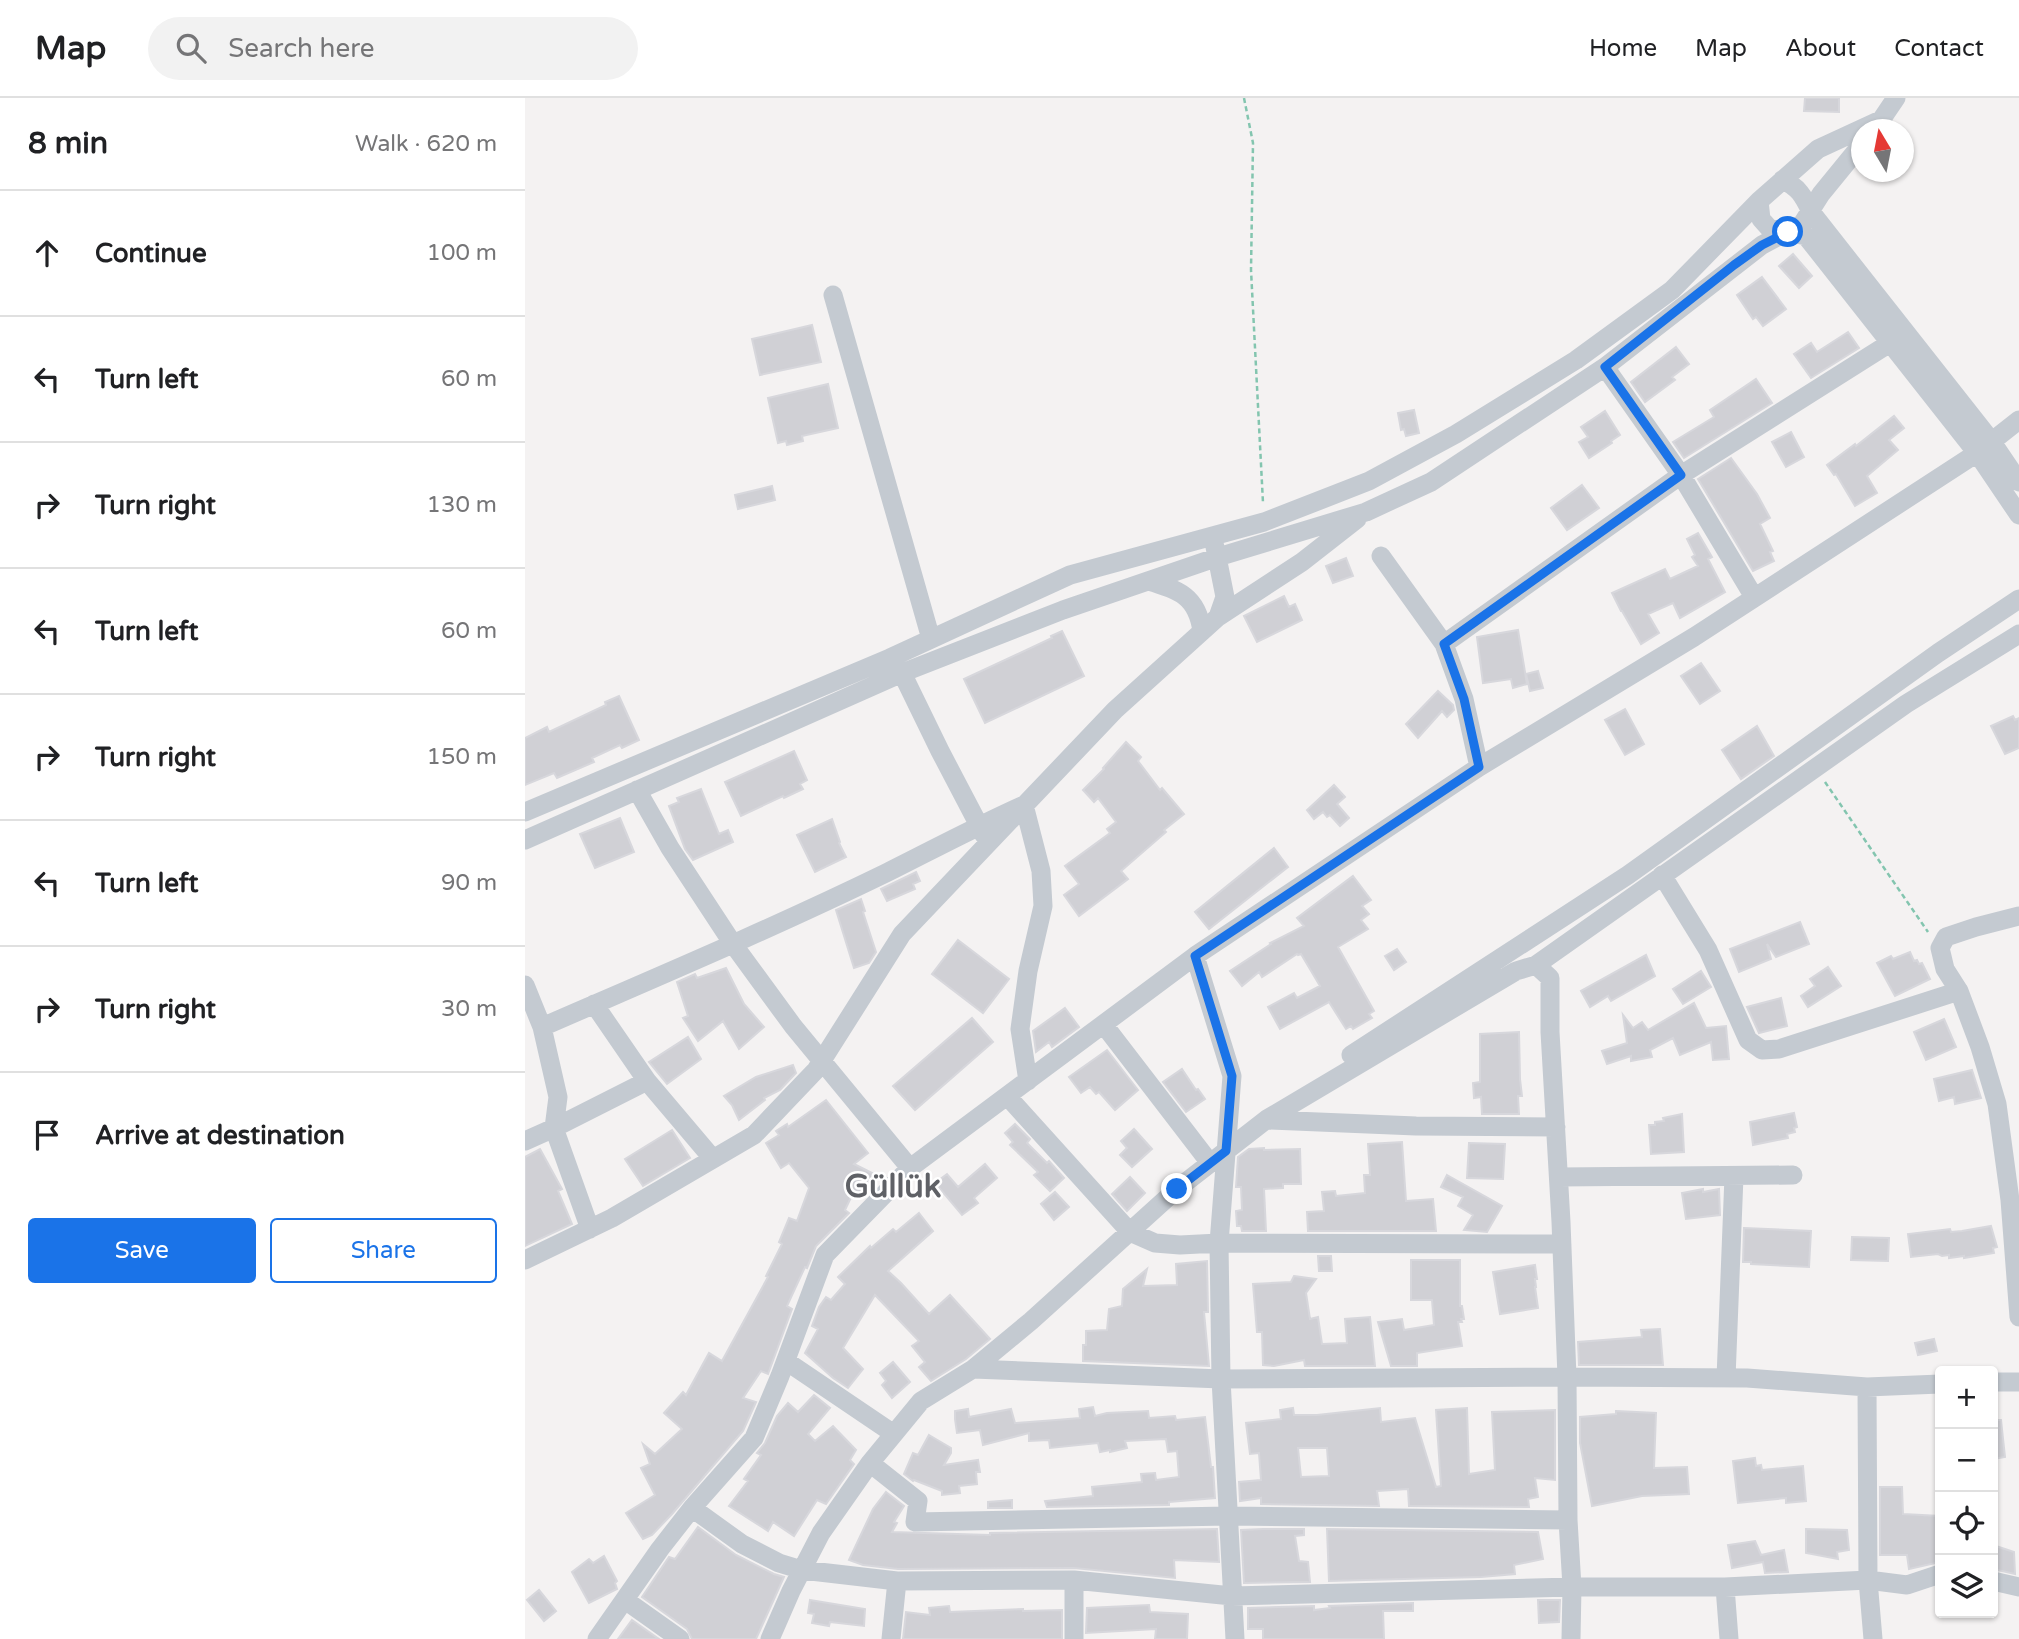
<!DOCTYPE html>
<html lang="en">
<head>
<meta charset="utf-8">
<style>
	:root { --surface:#fff; --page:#f2f2f2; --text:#202124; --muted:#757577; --line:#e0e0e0; --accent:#1a73e8 }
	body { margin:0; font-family:"Varela Round",sans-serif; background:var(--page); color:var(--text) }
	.controls { position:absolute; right:21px; bottom:21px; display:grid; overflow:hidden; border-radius:7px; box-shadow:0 2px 5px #0004 }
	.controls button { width:63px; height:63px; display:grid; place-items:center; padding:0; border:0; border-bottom:2px solid var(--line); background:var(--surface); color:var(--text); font:35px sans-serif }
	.compass { position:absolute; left:1326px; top:21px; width:63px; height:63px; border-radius:50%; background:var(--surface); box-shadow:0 2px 5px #0004; rotate:350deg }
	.stop { position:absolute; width:21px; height:21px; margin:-16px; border:5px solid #1a73e8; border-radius:50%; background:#fff }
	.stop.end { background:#1a73e8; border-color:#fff; box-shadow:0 2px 7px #0008 }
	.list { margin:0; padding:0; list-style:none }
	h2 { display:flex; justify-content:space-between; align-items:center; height:91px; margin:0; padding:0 28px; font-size:30px }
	h2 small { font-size:23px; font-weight:400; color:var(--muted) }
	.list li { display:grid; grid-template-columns:46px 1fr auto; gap:21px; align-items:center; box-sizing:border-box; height:126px; padding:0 28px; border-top:2px solid var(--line) }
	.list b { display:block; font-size:26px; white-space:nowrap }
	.list em { font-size:23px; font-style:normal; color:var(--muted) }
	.actions { display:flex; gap:14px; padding:21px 28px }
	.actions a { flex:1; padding:16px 0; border:2px solid var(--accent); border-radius:7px; text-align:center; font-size:24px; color:var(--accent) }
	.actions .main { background:var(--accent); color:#fff }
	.icon { flex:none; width:38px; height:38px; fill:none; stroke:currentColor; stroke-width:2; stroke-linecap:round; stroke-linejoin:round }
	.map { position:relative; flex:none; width:1494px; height:1541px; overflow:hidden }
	header { display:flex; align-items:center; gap:42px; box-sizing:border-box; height:98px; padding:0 35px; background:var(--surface); border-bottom:2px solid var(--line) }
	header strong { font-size:33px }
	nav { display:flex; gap:38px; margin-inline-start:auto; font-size:24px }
	.search { width:490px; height:63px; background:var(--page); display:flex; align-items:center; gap:18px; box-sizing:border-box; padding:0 24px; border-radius:38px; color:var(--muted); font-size:26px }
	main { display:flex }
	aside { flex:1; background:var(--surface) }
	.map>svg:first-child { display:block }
	.building { fill:#d0d0d5; stroke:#d7d7dc; stroke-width:2; fill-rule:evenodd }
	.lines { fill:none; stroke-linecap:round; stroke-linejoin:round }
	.path { stroke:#83c5af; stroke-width:2.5; stroke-dasharray:5 3.5; stroke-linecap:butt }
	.minor { stroke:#c4cad1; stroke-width:19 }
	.route { stroke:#1a73e8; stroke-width:9 }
	.labels { text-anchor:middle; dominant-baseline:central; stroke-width:5; stroke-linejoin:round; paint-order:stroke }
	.district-label { font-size:32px; font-weight:bold; fill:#5f6166; stroke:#fff }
</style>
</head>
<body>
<header>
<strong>Map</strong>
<div class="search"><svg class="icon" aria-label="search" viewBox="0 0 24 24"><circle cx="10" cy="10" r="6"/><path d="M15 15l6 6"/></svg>Search here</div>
<nav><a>Home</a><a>Map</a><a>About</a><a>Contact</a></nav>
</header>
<main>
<aside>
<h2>8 min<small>Walk · 620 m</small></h2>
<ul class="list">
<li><svg class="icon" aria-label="ahead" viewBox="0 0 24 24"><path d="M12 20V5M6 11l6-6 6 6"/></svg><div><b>Continue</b></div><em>100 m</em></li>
<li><svg class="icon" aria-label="left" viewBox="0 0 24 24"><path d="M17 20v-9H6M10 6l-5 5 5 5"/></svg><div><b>Turn left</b></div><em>60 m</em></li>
<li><svg class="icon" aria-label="right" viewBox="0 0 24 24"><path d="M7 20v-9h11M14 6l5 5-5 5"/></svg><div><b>Turn right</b></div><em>130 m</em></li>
<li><svg class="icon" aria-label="left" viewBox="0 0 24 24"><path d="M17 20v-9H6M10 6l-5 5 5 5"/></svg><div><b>Turn left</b></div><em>60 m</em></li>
<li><svg class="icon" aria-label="right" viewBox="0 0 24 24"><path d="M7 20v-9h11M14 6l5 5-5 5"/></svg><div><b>Turn right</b></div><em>150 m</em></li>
<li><svg class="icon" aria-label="left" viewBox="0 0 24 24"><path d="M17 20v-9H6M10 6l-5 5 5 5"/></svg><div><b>Turn left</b></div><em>90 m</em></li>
<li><svg class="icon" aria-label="right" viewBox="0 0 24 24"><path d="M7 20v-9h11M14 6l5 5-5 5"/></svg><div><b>Turn right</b></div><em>30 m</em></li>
<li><svg class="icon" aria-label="arrive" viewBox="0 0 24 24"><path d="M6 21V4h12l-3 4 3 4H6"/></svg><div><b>Arrive at destination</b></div></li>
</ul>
<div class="actions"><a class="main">Save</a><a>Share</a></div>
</aside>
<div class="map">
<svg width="1494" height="1541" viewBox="0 0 1494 1541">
	<rect width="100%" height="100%" fill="#f4f2f2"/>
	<path class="building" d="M1280 0H1314V14L1279 13Z
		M1268 156 1287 178 1274 190 1254 168Z
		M1237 179 1261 211 1238 228 1231 219 1228 221 1212 197Z
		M287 227 296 264 235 277 227 241Z
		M1323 234 1334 250 1286 280 1269 256 1286 245 1292 254Z
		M1151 249 1164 266 1147 279 1150 282 1120 304 1106 284Z
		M1231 281 1247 305 1159 360 1148 344 1189 319 1185 312Z
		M303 286 313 330 277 338 278 343 262 347 261 343 253 345 243 300Z
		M889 312 894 335 881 338 879 331 876 332 873 315Z
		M1080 313 1095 337 1086 343 1087 345 1064 360 1054 344 1063 339 1056 329Z
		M1369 318 1379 330 1364 342 1373 352 1342 378 1352 395 1330 408 1311 376 1309 377 1302 367 1330 346 1331 348Z
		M1266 334 1279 359 1261 369 1247 344Z
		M1206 360 1232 396 1245 420 1235 426 1248 453 1245 454 1249 463 1228 473 1173 381Z
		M1057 387 1074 410 1042 432 1026 410Z
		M247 388 250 402 213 411 210 397Z
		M1173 435 1187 459 1183 461 1200 494 1155 520 1148 505 1123 516 1134 535 1116 546 1097 513H1096L1087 495 1140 471 1145 481 1173 468 1167 459 1170 457 1162 441Z
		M821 460 828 478 808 485 801 468Z
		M759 498 764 509 770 506 777 522 732 544 719 518Z
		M993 532 1002 586 988 590 986 581 958 585 952 539Z
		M537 533 559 578 460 625 439 581 527 540 526 538Z
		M1176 565 1195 593 1175 606 1156 578Z
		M1013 573 1018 590 1005 593 1001 576Z
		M913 593 928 607 929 612 922 619 917 613 893 640 881 626Z
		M94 598 114 642 97 650 95 647 67 660 69 664 32 680 29 675 0 687V640L22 629 24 634 81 607 80 604Z
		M1100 611 1119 646 1100 657 1080 622Z
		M1488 618 1490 622 1494 620V650L1480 656 1466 628Z
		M1232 628 1249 658 1216 681 1197 652Z
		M601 644 616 659 613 663 635 692 637 690 659 716 639 732 641 734 596 773 603 781 554 818 539 797 554 786 540 768 585 735 582 731 591 724 573 700 569 704 558 692 579 671 578 670Z
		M269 653 282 682 275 686 278 691 259 700 258 698 216 718 200 684Z
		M809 687 820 699 812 706 824 720 815 728 805 717 802 719 798 714 789 721 782 712Z
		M176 691 194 736 203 732 208 744 168 762 160 751 144 708 154 704 152 700Z
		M95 720 109 754 70 770 55 736Z
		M307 721 315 744 314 745 321 759 290 774 272 737Z
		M749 750 763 769 684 831 670 814Z
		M391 774 395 783 388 786 390 791 362 803 356 791Z
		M828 778 846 802 837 808 844 816 836 822 843 831 813 849 849 913 844 916 847 920 828 931 826 928 821 931 804 904 755 931 743 909 769 895 772 900 795 888 776 856 773 857 772 856 737 879 734 874 717 888 705 873 746 846 745 845 779 828 772 820Z
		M336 801 340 813 338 814 351 854 344 865 329 870 311 812Z
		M1275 824 1284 846 1251 859 1242 846 1246 861 1214 874 1205 851Z
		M433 842 484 881 458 915 407 876Z
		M872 851 881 864 869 872 860 858Z
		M1385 854 1389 863 1392 862 1394 866 1397 865 1405 881 1370 898 1352 865 1366 858 1368 861Z
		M1121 857 1130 878 1086 903 1083 898 1065 909 1056 893Z
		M1303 869 1316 888 1283 909 1276 898 1290 888 1285 881Z
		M201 870 219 906 239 929 214 951 198 923 173 943 158 920 163 918 152 884 170 876 172 880Z
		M1176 873 1186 889 1158 906 1148 891Z
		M1256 900 1262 928 1234 935 1222 909Z
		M1169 905 1181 930 1201 928 1204 961 1188 962 1186 944 1155 957 1148 940 1125 952 1127 959 1106 963V958L1082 966 1077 953 1102 945 1098 917 1108 930 1117 924 1123 932Z
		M540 910 554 929 527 949 524 944 511 954 508 933Z
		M447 920 468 944 390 1012 368 988Z
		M1419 921 1431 949 1401 962 1389 934Z
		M994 934 995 981 997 998H993L994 1016H957L956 999 949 1000 948 985 955 984V936Z
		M163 939 176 961 142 986 124 964Z
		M582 952 613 992 590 1012 574 994 571 996 565 989 556 995 544 979Z
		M268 967 271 975 255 992 239 1000 240 1002 214 1022 207 1007 199 998 231 979Z
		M657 971 671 992 673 991 680 1001 661 1014 638 984Z
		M1447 972 1456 1000 1430 1006 1429 999 1414 1003 1409 981Z
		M301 1002 343 1055 329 1066 349 1076 345 1084 349 1086 340 1099 329 1093 320 1112 324 1115 291 1148 282 1170 280 1169 262 1208 267 1211 243 1276 236 1273 218 1300 231 1304 218 1333 147 1416 127 1437 118 1441 101 1415 130 1397 116 1370 125 1366 118 1346 130 1356 157 1331 139 1315 158 1294 161 1297 184 1255 197 1263 243 1179 241 1178 257 1146 254 1144 264 1120 272 1123 284 1090 264 1065 256 1070 241 1045 254 1037 251 1033 262 1026 263 1029Z
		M1269 1015 1272 1029 1269 1030 1270 1034 1262 1036 1263 1040 1228 1047 1225 1024Z
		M1157 1016 1159 1054 1126 1056 1124 1027H1130V1024L1139 1023 1138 1020Z
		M490 1026 505 1041 502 1045 522 1065 524 1063 539 1080 525 1093 509 1077 513 1074 485 1047 488 1044 480 1035Z
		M609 1031 627 1051 607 1069 595 1057 602 1050 596 1043Z
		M147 1032 165 1060 118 1088 100 1061Z
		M877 1044 881 1103 908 1101 911 1133H783L782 1114 799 1113 797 1094 810 1093 811 1098 840 1095 839 1077H845L843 1046Z
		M944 1045 980 1046 978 1081 942 1080Z
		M739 1050V1052L775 1051 776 1086H758V1090L739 1091 741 1133H717L716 1128H712L711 1113 717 1112 716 1089H711L713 1059 724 1051Z
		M15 1051 37 1091 33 1093 47 1126 0 1148V1059Z
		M460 1066 472 1080 449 1100 453 1105 437 1117 410 1085 422 1076 433 1089Z
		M922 1077 977 1108 962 1134 939 1132 948 1117 933 1108 938 1099 916 1089Z
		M605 1079 620 1095 602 1113 587 1096Z
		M1178 1091V1094L1194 1091 1195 1117 1161 1121 1157 1095Z
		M530 1094 544 1109 529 1122 516 1106Z
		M394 1115 408 1133 363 1173 376 1185 404 1216 425 1197 465 1241 441 1261 406 1283 394 1269 400 1264 387 1248 394 1243 350 1197 318 1250 338 1271 323 1290 308 1280 280 1255 293 1231 287 1228 294 1209 301 1199 306 1202 320 1186 313 1179 345 1148 346 1150 368 1131 371 1134Z
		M1466 1128 1472 1149 1468 1150 1469 1155 1439 1160V1158L1424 1160V1157L1417 1158 1413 1156 1386 1159 1383 1136 1425 1131 1426 1134 1437 1133Z
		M1219 1130 1286 1133 1284 1169 1226 1166V1164H1218Z
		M1327 1139 1364 1140 1363 1163 1326 1162Z
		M793 1158H806L807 1173H794Z
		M886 1162H935V1208H937L939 1221H936L937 1224H933L937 1248 892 1255V1268H866L853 1224 877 1221 879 1232 909 1227 907 1202H886Z
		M682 1163 683 1214H679L684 1268 558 1263V1247H561V1233L582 1232 584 1211 597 1208 598 1191 622 1171 618 1188 652 1187 651 1166Z
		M1010 1167 1012 1181H1010L1011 1189H1010L1013 1210 975 1216 968 1174Z
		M769 1178 791 1181 781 1195 785 1221 793 1219 797 1246 822 1245 820 1221 845 1219 850 1268H780L779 1262 749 1268 738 1267 737 1234H732L728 1186 766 1184Z
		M1135 1231 1138 1267H1054L1053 1244 1117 1239 1116 1232Z
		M1409 1241 1412 1253 1393 1257 1390 1245Z
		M368 1264 385 1284 367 1300 357 1287 361 1283 355 1275Z
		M289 1297 305 1310 283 1336 290 1343 308 1328 331 1352 325 1362 329 1366 301 1406 292 1402 269 1438 248 1424 243 1433 204 1408 223 1383 219 1381 236 1357 232 1355 240 1345 252 1318 263 1305 273 1314Z
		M568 1309 570 1318 582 1315 623 1313 624 1320 650 1318 651 1322 680 1319 686 1369H688L690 1400 644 1404V1407L522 1409 520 1403 568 1398 567 1389 617 1384 616 1376 630 1375 631 1382 654 1379 652 1353 643 1354 641 1341 600 1343 602 1350 585 1354V1352L575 1354 573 1345 525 1350 524 1342 504 1343V1335L458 1347 455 1332 432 1335 430 1321V1313L443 1311 444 1319 486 1311 490 1325 531 1322 555 1320 554 1311Z
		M768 1310 769 1317H792L855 1310 856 1324 890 1320 911 1389 916 1388 911 1312 942 1310 944 1376 970 1372 967 1314 1030 1312V1382L1010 1380 1013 1399 1003 1401 1004 1409 884 1408 883 1391 852 1393 854 1408 736 1406V1400L715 1403 714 1384 736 1382 734 1355 725 1356 721 1325 756 1321 755 1312ZM773 1350H802L804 1378 776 1379Z
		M1091 1313 1131 1315 1129 1370 1162 1369 1164 1396 1117 1398 1067 1408 1055 1345V1319L1091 1316Z
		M1468 1322H1476L1480 1359 1468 1361Z
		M404 1337 426 1350V1355L419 1367 453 1362 455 1374H451L452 1386 434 1388 435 1395 417 1397V1393L389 1382 388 1383 379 1376 388 1355 393 1357Z
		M1230 1360 1231 1368 1236 1367 1237 1372 1278 1368 1281 1403 1261 1405V1400L1213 1405 1208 1363Z
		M1355 1389H1377L1378 1416 1415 1418V1464L1384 1471 1382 1457H1355Z
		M361 1394 379 1408 369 1424 372 1425 367 1434 465 1437V1435L692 1431 694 1464 649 1462 650 1480 549 1470 373 1471 338 1467 324 1462 348 1411Z
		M487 1402V1410H463V1404Z
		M173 1429 211 1457 249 1476 259 1479 231 1541H167L162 1531 117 1499 144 1459 150 1461Z
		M738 1431H779V1437L770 1438 774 1463 783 1464 785 1484 719 1485 716 1432Z
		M802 1431 1013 1434 1018 1461 989 1467 990 1476 956 1479 804 1483Z
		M1281 1431 1322 1432 1324 1452 1312 1454 1313 1461 1281 1455Z
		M1230 1443 1236 1457 1259 1452 1263 1474 1240 1475 1238 1464 1207 1470 1203 1447Z
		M1468 1447 1489 1454 1490 1476 1468 1471Z
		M79 1458 92 1483 90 1485 92 1491 64 1505 47 1474 64 1461 68 1465Z
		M14 1492 31 1513 19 1523 2 1502Z
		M285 1502 340 1511 339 1528 305 1524 304 1528 287 1525 289 1516 283 1515Z
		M1013 1502H1035L1034 1524 1014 1525Z
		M888 1505V1513H858L859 1541H738V1531H723V1510L789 1508V1512L805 1510 804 1508Z
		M624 1507 625 1514 663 1516 662 1541H630L631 1531 561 1535 562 1510Z
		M424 1508 425 1514 498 1511V1513L537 1512V1541H378L381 1514 405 1517 404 1510Z
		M107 1522 134 1541H93Z"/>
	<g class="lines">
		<path class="path" d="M719 0 728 45 726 172 738 405
			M1300 684 1403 834"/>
		<path class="minor" d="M1350 31 1371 0
			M1257 82C1273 88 1279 99 1286 114L1467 344 1494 384
			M1234 103 1236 121 1244 130 1281 138 1452 355 1494 417
			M308 197 406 541
			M1080 269 1156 377 1229 499
			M690 449 700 499 693 519
			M856 458 919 546 939 601 954 669
			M623 483C654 492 672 498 677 533
			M919 546 1156 377 1365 245
			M377 575 415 653 459 737
			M112 692 145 750 208 846 268 928 385 1070
			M0 714 365 560 545 477 739 424 844 383 931 336 1051 262 1147 192 1234 103 1293 51 1358 21
			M0 742 377 575 538 512 693 459 841 414 906 384 1080 269 1237 147 1277 126 1296 96 1336 47
			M1137 777 1183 852 1223 942 1237 952 1254 951 1434 893
			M1494 818 1451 829 1421 839 1415 850 1420 871 1434 893 1455 949 1472 1006 1485 1102 1494 1219
			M670 858 707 978 694 1145 696 1281 710 1541
			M1011 867 1381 606 1494 536
			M0 887 17 929 33 999 29 1030 0 1043
			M69 906 122 983
			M579 927 685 1065
			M17 929C132 879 248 830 361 775 407 752 452 728 499 707L516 773 518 808 503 873 495 931 503 983
			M826 957 1103 777 1413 555 1494 501
			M482 998 605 1134 630 1145 655 1147 694 1145 1037 1146
			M743 1022 891 1028 1031 1029
			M1034 1079 1268 1077
			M65 1131 29 1030 122 983 188 1061
			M0 1162 87 1120 229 1037 291 972 377 836 590 612 693 519 777 464 832 421
			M261 1263 369 1336
			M448 1271 696 1281 1042 1279 1222 1280 1342 1289 1415 1286
			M1201 1280 1209 1078
			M1468 1284H1494
			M1342 1289 1343 1482 1348 1541
			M345 1365 393 1403 390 1424 703 1418 1043 1422
			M167 1410 217 1446 254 1465 277 1472 372 1483 549 1482 707 1498 1047 1489H1200L1343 1482 1382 1487 1415 1476
			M549 1482V1541
			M1468 1483 1494 1489
			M1200 1489 1204 1541
			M100 1502 155 1541
			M72 1541 135 1451 167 1410 229 1340 255 1278 300 1157 385 1070 670 858 954 669 1169 539 1452 355 1494 322
			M245 1541 266 1493 296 1435 345 1365 396 1303 448 1271 506 1223 652 1091 742 1021 991 873 1011 867 1025 880V934L1036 1124 1042 1279 1043 1422 1047 1489 1046 1541
			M366 1541 372 1483"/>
	</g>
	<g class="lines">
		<path class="route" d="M652 1091 701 1053 707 978 670 858 954 669 939 601 919 546 1156 377 1080 269 1209 167 1237 147 1263 134"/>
	</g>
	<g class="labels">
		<g class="district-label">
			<text x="368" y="1089">Güllük</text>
		</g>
	</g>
</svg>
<div class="controls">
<button>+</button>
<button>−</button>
<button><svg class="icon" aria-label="locate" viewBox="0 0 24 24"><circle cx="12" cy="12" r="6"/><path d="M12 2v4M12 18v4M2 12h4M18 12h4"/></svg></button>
<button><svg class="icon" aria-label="layers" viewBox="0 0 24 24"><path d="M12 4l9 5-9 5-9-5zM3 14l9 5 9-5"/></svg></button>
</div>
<svg class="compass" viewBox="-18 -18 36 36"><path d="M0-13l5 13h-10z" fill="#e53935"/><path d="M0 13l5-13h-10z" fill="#757577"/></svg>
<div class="stop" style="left:1263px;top:134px"></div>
<div class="stop end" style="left:652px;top:1091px"></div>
</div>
</main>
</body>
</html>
